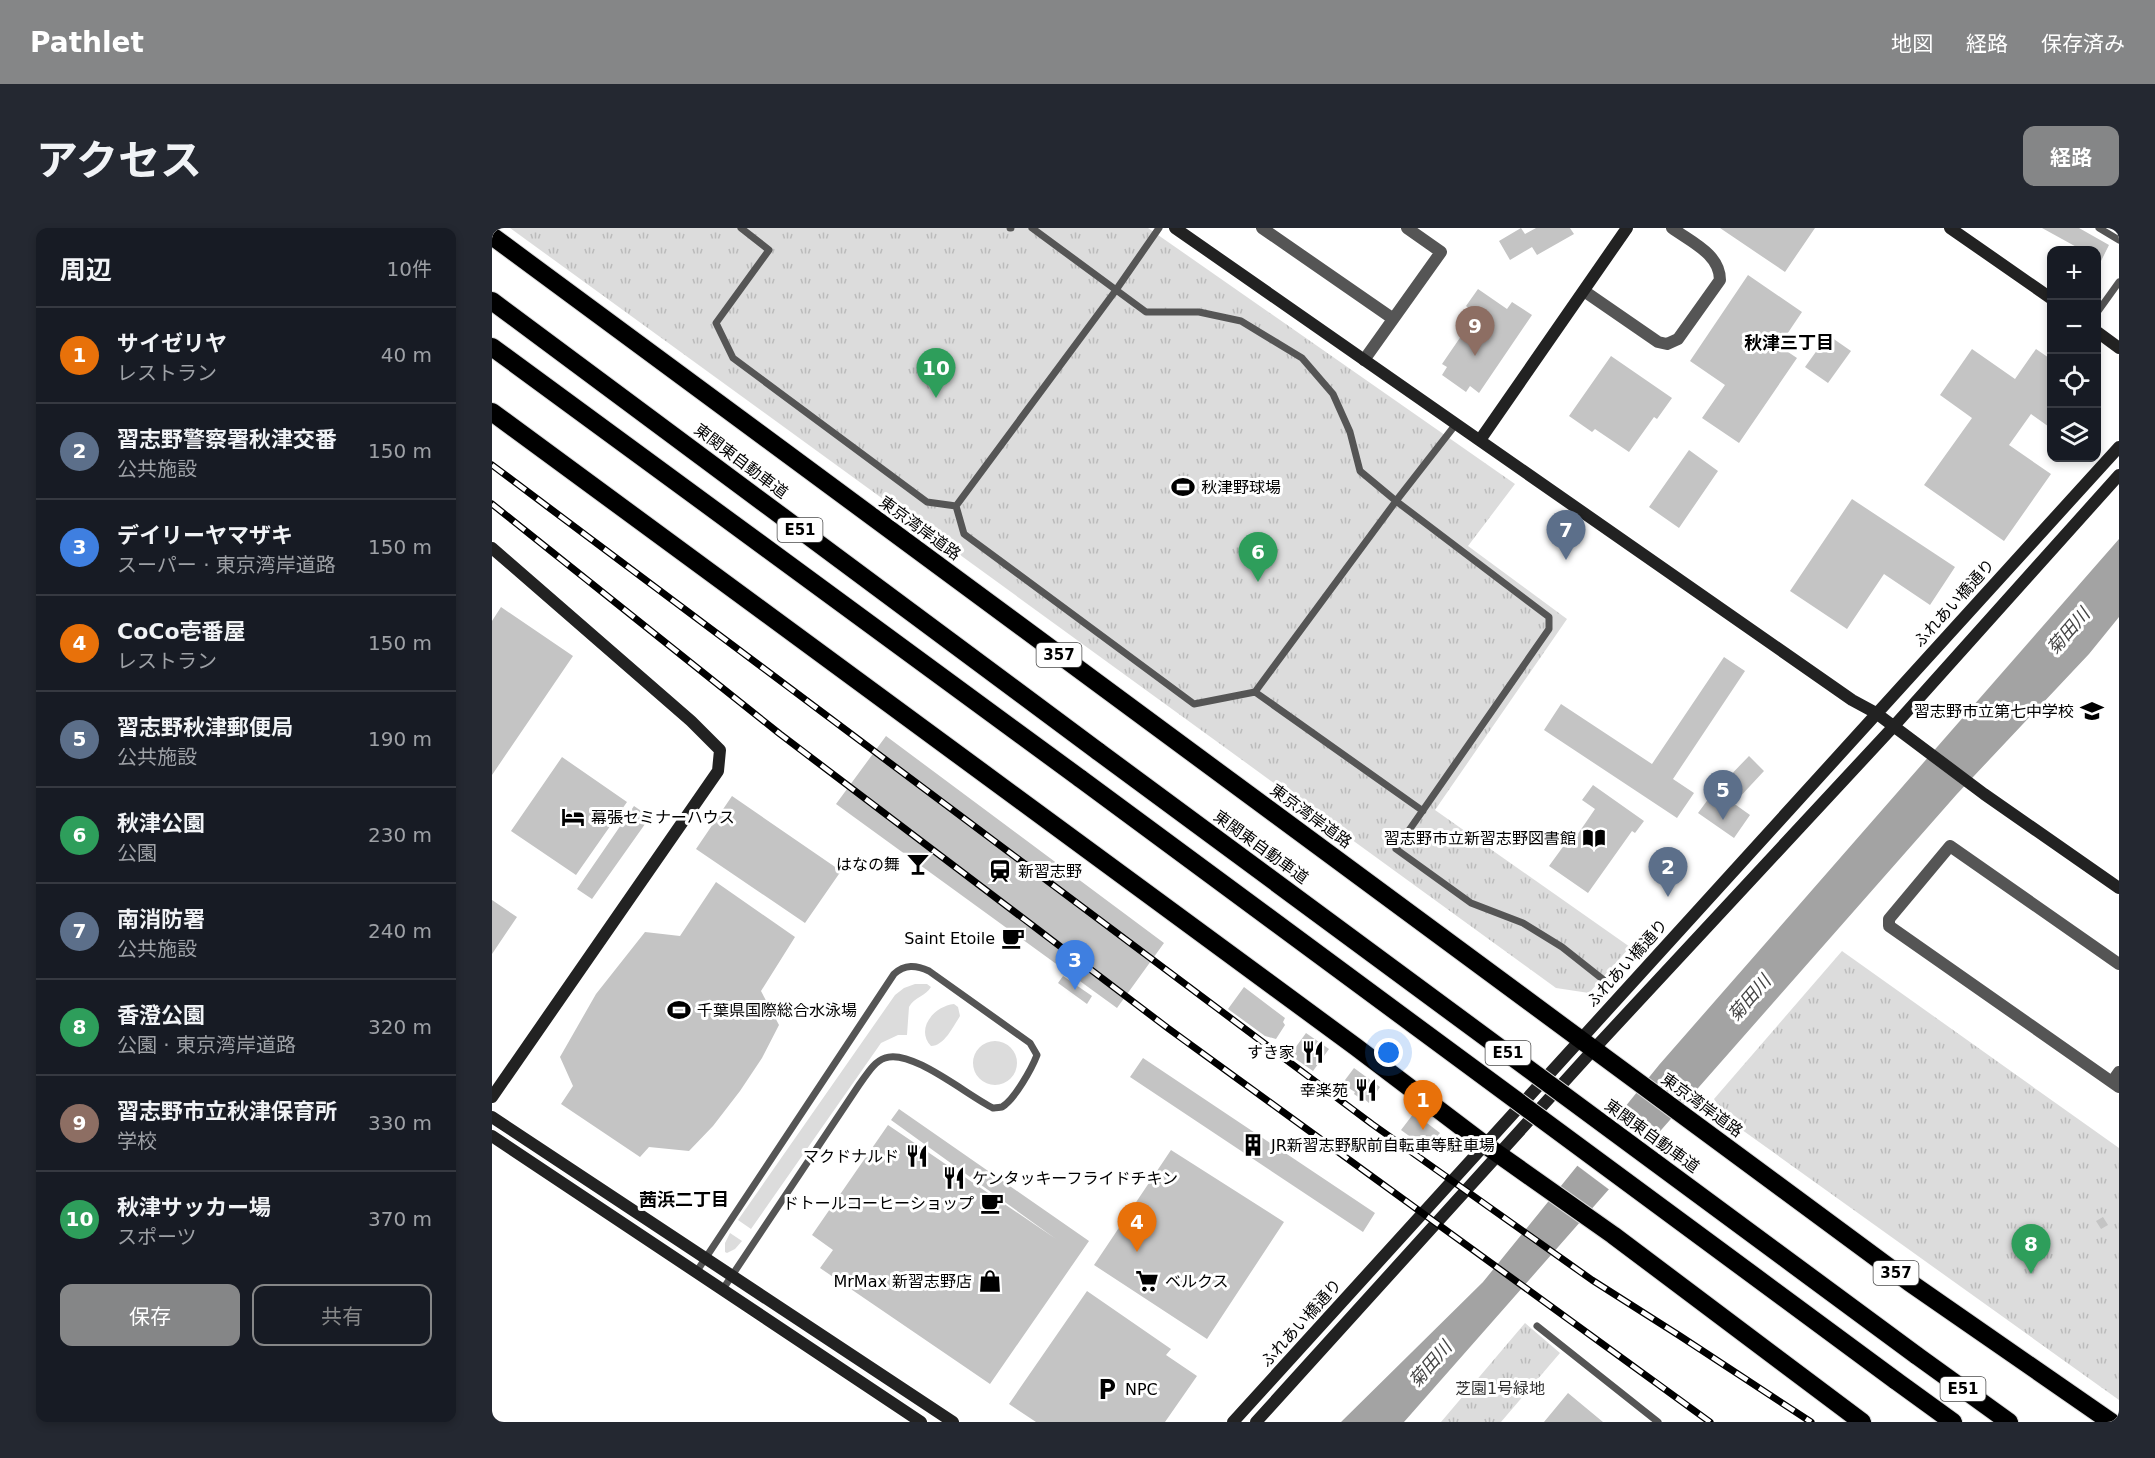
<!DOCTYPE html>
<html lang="ja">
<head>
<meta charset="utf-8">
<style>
	:root { --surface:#171b24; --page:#242831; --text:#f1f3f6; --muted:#9ea1a6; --line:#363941; --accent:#858687 }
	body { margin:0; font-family:"DejaVu Sans","Noto Sans JP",sans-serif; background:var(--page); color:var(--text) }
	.controls { position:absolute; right:18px; top:18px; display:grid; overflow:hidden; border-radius:12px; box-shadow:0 3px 9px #0003 }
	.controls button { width:54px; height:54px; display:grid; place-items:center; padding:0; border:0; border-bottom:2px solid var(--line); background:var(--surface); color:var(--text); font:30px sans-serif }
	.you { position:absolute; left:897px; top:825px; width:21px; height:21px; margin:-15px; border:4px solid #fff; border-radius:50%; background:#1a73e8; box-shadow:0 0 0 9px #1a73e833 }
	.badge { display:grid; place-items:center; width:39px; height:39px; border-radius:50%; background:var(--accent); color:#fff; font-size:20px; font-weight:700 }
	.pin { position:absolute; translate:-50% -50px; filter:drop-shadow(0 2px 3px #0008) }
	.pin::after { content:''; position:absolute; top:32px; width:21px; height:18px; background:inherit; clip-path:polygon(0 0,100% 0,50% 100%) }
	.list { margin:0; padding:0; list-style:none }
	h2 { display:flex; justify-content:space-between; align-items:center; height:78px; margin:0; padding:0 24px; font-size:26px }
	h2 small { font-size:20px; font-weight:400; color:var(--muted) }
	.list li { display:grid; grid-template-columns:39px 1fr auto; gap:18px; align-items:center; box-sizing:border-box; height:96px; padding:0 24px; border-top:2px solid var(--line) }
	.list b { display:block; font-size:22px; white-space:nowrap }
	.list p { margin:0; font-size:20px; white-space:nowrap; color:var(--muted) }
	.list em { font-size:20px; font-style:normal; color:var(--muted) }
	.actions { display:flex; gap:12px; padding:18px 24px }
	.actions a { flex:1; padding:14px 0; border:2px solid var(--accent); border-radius:12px; text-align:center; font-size:21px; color:var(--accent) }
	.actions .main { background:var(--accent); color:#fff }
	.icon { flex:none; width:33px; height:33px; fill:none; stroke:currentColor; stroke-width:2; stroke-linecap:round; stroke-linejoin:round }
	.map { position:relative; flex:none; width:1627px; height:1194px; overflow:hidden; border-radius:12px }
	header { display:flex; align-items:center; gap:36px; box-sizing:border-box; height:84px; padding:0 30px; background:var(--accent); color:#fff }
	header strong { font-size:28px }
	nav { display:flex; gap:33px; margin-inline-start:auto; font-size:21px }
	.intro { display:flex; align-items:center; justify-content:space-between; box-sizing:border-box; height:144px; padding:0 36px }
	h1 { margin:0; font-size:42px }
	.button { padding:15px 27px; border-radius:12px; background:var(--accent); color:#fff; font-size:21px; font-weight:700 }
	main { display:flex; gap:36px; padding:0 36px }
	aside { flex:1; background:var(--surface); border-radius:12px; box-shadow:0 3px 9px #0003 }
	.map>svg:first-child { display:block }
	.green { fill:#dcdcdc }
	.park { fill:url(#park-tufts) }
	.water { fill:#a3a3a3 }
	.pier { fill:#fff }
	.building { fill:#c4c4c4 }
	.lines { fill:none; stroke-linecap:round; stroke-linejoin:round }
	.highway-casing { stroke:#dbdbdb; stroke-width:20 }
	.lane { stroke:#555; stroke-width:7 }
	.street { stroke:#555; stroke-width:12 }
	.secondary { stroke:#222; stroke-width:12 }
	.highway { stroke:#000; stroke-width:18 }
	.rail-casing { stroke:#000; stroke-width:7 }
	.rail { stroke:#fff; stroke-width:4.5; stroke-dasharray:14; stroke-linecap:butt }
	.highway-bridge-casing { stroke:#dbdbdb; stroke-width:20; stroke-linecap:butt }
	.highway-bridge { stroke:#000; stroke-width:18 }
	.labels { text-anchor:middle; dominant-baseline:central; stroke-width:6; stroke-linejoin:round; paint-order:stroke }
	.shield { fill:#fff; stroke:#4c4c4c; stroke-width:1.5 }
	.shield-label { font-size:15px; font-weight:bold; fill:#000 }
	.street-label { font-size:16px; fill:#000; stroke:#fff }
	.poi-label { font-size:16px; fill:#000; stroke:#fff; text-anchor:end }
	.park-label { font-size:16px; fill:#333; stroke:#fff }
	.neighbourhood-label { font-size:18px; font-weight:bold; fill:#000; stroke:#fff }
	.water-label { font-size:18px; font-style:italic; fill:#444; stroke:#fff }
</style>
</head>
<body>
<header>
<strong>Pathlet</strong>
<nav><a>地図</a><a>経路</a><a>保存済み</a></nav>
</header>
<div class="intro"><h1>アクセス</h1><a class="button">経路</a></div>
<main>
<aside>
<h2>周辺<small>10件</small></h2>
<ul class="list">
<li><span class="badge" style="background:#e8710a">1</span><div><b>サイゼリヤ</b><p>レストラン</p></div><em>40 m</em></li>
<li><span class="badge" style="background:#5c6f8a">2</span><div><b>習志野警察署秋津交番</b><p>公共施設</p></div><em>150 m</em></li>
<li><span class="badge" style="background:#3f7fe0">3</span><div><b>デイリーヤマザキ</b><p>スーパー · 東京湾岸道路</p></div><em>150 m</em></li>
<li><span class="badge" style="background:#e8710a">4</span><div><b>CoCo壱番屋</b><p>レストラン</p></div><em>150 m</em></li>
<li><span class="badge" style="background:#5c6f8a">5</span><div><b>習志野秋津郵便局</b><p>公共施設</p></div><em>190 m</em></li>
<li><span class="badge" style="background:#2e9e5b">6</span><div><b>秋津公園</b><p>公園</p></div><em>230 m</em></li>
<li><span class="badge" style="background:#5c6f8a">7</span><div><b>南消防署</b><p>公共施設</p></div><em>240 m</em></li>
<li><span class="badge" style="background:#2e9e5b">8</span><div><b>香澄公園</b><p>公園 · 東京湾岸道路</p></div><em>320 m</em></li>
<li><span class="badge" style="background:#8d6e63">9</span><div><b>習志野市立秋津保育所</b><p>学校</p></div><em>330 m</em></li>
<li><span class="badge" style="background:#2e9e5b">10</span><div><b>秋津サッカー場</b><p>スポーツ</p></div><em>370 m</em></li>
</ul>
<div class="actions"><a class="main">保存</a><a>共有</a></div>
</aside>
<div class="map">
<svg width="1627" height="1194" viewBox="0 0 1627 1194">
	<defs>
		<pattern id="park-tufts" width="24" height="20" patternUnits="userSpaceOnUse" patternTransform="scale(1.5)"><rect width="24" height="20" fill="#dcdcdc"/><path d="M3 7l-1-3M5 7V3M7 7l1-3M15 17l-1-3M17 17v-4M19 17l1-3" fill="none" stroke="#bbb"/></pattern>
	</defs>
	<rect width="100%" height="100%" fill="#fff"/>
	<path class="green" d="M423 756H435L439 759C434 768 422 769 417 779L415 807H406L389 815 259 1001 246 992 403 767 412 760Z
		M462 776 466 779 468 788C461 799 452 818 439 818 423 801 442 778 462 776Z
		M481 835a22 22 0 1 1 44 0a22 22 0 1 1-44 0Z
		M238 1005 250 1013 243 1021 235 1025 233 1024V1015Z"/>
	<path class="park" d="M18 0H656L1023 256 976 318 1075 391 943 582 1138 719 1097 765 1064 760Z
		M1350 723 1627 920V1172L1232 889 1222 871Z
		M1033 1095 1068 1125 1009 1194H949Z"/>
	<path class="water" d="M1627 311V389L1597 426 1465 566 912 1194H849L991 1054 1167 837Z"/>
	<path class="pier" d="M1126 883 1166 912 1119 963 1083 936Z"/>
	<path class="building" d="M1029 0 1033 6 1044 0H1078L1082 6 1045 27 1040 19 1018 32 1007 13Z
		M1228 0H1323L1293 44Z
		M1550 0H1587L1617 17 1609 33 1604 31V22H1590Z
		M1256 47 1310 84 1287 118 1305 130 1247 215 1210 190 1233 157 1198 133Z
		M986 61 1015 81 1020 74 1040 87 987 165 978 158 974 164 950 147 955 139 950 136 976 98 970 93 978 81 974 78Z
		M1336 107 1359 123 1336 155 1313 139Z
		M1480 121 1523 151 1544 121 1560 132V201L1539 186 1517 217 1559 246 1512 313 1432 257 1480 190 1448 167Z
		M1119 128 1180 170 1165 191 1162 189 1137 224 1103 201 1100 204 1077 188Z
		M1197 222 1226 243 1187 300 1157 279Z
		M1360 271 1463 339 1438 377 1392 346 1355 401 1298 363Z
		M9 379 81 428 0 547V393Z
		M1232 429 1253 443 1181 551 1202 565 1185 590 1052 502 1069 476 1160 536Z
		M394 508 672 715 625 780 344 576Z
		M1257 528 1272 543 1245 572 1229 557Z
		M70 529 135 574 84 647 19 603Z
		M1101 557 1152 593 1143 605 1140 603 1096 665 1057 638 1073 616 1077 619 1103 581 1090 572Z
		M1223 562 1258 587 1242 610 1206 585Z
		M240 568 349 643 313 695 204 621Z
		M142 578 158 589 100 671 85 661Z
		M224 654 303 709 269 763 287 797 270 830 248 863 221 898 197 923 157 919 148 929 69 876 81 858 68 829 104 766 153 704 188 708Z
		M0 672 25 689 0 726Z
		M571 748 600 768 595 776 566 755Z
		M752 759 793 790 791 794 793 797 784 811 773 808 736 781Z
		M814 805 837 821 821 843 798 827Z
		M651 830 883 985 871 1004 638 849Z
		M862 840 888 859 877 875 870 869 869 871 862 866 863 864 850 856Z
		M407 881 597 1013 498 1156 328 1040 341 1022 320 1007 396 897 564 1011 399 892Z
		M922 885 948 905 935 921 909 902Z
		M679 922 792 994 715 1111 602 1037Z
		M1611 989 1616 997 1609 1001 1604 993Z
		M595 1063 679 1121 674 1127 705 1148 673 1194H544L517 1176Z
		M1076 1165 1111 1194H1052Z"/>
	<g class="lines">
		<g class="highway-casing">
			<path id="highway" d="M0 8 1417 1054 1619 1194
				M0 73 607 524
				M0 119 589 551
				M0 184 864 819 992 916 1121 1007 1370 1194
				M1424 1127 1517 1194
				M1403 1152 1461 1194"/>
		</g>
		<path class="lane" d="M249 0 277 22 224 95 241 130 435 274 464 278
			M518 0H519
			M540 0 654 84H707L749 93 810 130 841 166 858 204 868 243 904 273 1057 389V401L904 621 979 675 1031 695 1070 719 1118 757
			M1607 0 1627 12
			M1604 86 1627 54
			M464 278 472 306 702 476 763 464 904 273 964 196
			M464 278 624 62 667 0
			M763 464 931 583
			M205 1043 402 746C413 736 424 737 437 743L538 815 545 827C540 840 523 871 510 879 510 879 502 880 501 880 476 868 419 820 393 830 381 834 374 848 367 857L231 1061
			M1045 1098 1166 1194"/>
		<path class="street" d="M770 0 900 90
			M1092 63 1166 114 1175 116 1186 111 1228 52C1228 26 1199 14 1180 0
			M872 132 949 24 915 0
			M1627 736 1458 618 1397 691V698L1627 859
			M1620 854 1627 844"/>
		<path class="secondary" d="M683 0 1360 472 1384 485 1492 566 1627 660
			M1458 0 1560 71
			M1604 103 1627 120
			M988 212 1135 0
			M0 320 199 493 228 522 226 543 0 869
			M0 889 461 1194
			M0 908 429 1194
			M741 1194 1627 219
			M764 1194 1101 822 1402 498 1627 247"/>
		<use href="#highway" class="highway"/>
		<g class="rail-casing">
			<path id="rail" d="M0 237 880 896 1100 1052 1188 1108 1319 1194
				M0 276 288 506 677 801 1218 1194"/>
		</g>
		<use href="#rail" class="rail"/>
		<g class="highway-bridge-casing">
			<path id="highway-bridge" d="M607 524 1424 1127
				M589 551 1403 1152"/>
		</g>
		<use href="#highway-bridge" class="highway-bridge"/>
	</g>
	<defs>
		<g id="stadium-bare" transform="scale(1.8)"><path d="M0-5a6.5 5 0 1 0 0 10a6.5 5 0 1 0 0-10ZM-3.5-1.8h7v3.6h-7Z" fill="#000" stroke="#fff" stroke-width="2.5" paint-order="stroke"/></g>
		<g id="school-bare" transform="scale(1.8)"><path d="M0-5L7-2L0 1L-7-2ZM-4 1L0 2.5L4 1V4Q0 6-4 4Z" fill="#000" stroke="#fff" stroke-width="2.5" paint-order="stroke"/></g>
		<g id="hotel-bare" transform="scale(1.8)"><path d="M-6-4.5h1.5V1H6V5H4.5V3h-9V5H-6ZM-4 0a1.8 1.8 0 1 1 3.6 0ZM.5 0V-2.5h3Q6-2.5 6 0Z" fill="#000" stroke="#fff" stroke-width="2.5" paint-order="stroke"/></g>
		<g id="library-bare" transform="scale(1.8)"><path d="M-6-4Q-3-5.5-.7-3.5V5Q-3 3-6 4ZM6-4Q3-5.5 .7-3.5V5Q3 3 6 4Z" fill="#000" stroke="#fff" stroke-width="2.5" paint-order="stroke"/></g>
		<g id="bar-bare" transform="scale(1.8)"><path d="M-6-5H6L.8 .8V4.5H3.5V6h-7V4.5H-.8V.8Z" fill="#000" stroke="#fff" stroke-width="2.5" paint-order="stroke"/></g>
		<g id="station-bare" transform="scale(1.8)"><path d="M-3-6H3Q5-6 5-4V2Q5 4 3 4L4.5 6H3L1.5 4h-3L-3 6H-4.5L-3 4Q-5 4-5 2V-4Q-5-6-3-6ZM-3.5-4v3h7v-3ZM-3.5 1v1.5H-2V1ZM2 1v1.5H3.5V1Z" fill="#000" stroke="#fff" stroke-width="2.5" paint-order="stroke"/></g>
		<g id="cafe-bare" transform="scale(1.8)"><path d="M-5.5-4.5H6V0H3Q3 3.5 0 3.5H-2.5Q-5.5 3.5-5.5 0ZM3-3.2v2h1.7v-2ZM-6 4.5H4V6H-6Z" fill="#000" stroke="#fff" stroke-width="2.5" paint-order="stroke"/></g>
		<g id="restaurant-bare" transform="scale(1.8)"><path d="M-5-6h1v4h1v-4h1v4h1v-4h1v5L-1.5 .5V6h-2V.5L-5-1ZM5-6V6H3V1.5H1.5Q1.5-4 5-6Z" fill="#000" stroke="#fff" stroke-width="2.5" paint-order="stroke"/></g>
		<g id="building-bare" transform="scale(1.8)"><path d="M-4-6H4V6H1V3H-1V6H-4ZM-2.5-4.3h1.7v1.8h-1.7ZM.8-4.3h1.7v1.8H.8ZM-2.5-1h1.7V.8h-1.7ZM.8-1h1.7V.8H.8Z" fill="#000" stroke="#fff" stroke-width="2.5" paint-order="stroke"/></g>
		<g id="shop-bare" transform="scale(1.8)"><path d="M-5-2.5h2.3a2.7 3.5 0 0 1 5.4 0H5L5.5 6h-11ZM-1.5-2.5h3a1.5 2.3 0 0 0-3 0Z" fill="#000" stroke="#fff" stroke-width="2.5" paint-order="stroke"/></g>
		<g id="supermarket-bare" transform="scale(1.8)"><path d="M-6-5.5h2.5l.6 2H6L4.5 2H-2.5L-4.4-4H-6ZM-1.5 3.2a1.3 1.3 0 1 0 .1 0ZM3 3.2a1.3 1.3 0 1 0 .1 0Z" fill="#000" stroke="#fff" stroke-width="2.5" paint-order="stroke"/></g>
		<g id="parking-bare" transform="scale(1.8)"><path d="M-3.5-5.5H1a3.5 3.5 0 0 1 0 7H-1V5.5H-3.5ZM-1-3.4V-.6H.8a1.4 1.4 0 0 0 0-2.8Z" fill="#000" stroke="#fff" stroke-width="2.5" paint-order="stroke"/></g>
	</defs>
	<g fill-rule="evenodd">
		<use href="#stadium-bare" x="691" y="259"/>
		<use href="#school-bare" x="1600" y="483"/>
		<use href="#hotel-bare" x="81" y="589"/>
		<use href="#library-bare" x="1102" y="610"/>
		<use href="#bar-bare" x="426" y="636"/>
		<use href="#station-bare" x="508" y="643"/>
		<use href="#cafe-bare" x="521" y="710"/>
		<use href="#stadium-bare" x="187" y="782"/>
		<use href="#restaurant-bare" x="821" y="824"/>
		<use href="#restaurant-bare" x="874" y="862"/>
		<use href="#building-bare" x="761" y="917"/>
		<use href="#restaurant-bare" x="425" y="928"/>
		<use href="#restaurant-bare" x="462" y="950"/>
		<use href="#cafe-bare" x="500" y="975"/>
		<use href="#shop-bare" x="498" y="1053"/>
		<use href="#supermarket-bare" x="655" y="1053"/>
		<use href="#parking-bare" x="615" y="1161"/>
	</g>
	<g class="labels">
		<g class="shield">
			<rect x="285.5" y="290" width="45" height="24" rx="4.5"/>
			<rect x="544.5" y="415" width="45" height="24" rx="4.5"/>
			<rect x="993.5" y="813" width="45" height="24" rx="4.5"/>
			<rect x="1381.5" y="1033" width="45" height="24" rx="4.5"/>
			<rect x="1448.5" y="1149" width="45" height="24" rx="4.5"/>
		</g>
		<g class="shield-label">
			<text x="308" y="302">E51</text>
			<text x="567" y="427">357</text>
			<text x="1016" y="825">E51</text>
			<text x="1404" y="1045">357</text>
			<text x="1471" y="1161">E51</text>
		</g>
		<g class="street-label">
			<text transform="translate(249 233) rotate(37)">東関東自動車道</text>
			<text transform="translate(428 300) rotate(36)">東京湾岸道路</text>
			<text transform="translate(1462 375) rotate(-48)">ふれあい橋通り</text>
			<text transform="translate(819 588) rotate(36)">東京湾岸道路</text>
			<text transform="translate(769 619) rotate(36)">東関東自動車道</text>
			<text transform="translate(1135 735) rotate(-48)">ふれあい橋通り</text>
			<text transform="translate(1210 877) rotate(36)">東京湾岸道路</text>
			<text transform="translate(1160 908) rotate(36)">東関東自動車道</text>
			<text transform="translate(809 1095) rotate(-48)">ふれあい橋通り</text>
		</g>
		<g class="poi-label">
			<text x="709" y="259" text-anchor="start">秋津野球場</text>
			<text x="1582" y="483">習志野市立第七中学校</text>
			<text x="99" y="589" text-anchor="start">幕張セミナーハウス</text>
			<text x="1084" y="610">習志野市立新習志野図書館</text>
			<text x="408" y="636">はなの舞</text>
			<text x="526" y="643" text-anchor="start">新習志野</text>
			<text x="503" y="710">Saint Etoile</text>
			<text x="205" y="782" text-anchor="start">千葉県国際総合水泳場</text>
			<text x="803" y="824">すき家</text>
			<text x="856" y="862">幸楽苑</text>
			<text x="779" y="917" text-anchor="start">JR新習志野駅前自転車等駐車場</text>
			<text x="407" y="928">マクドナルド</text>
			<text x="480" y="950" text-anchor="start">ケンタッキーフライドチキン</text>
			<text x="482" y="975">ドトールコーヒーショップ</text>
			<text x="480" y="1053">MrMax 新習志野店</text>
			<text x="673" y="1053" text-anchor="start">ベルクス</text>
			<text x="633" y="1161" text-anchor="start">NPC</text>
		</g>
		<g class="park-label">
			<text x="1008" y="1160">芝園1号緑地</text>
		</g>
		<g class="neighbourhood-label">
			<text x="1297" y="114">秋津三丁目</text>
			<text x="192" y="971">茜浜二丁目</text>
		</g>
		<g class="water-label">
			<text transform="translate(1576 403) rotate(-49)">菊田川</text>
			<text transform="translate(1257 770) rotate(-49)">菊田川</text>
			<text transform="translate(938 1136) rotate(-49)">菊田川</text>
		</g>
	</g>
</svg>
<div class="controls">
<button>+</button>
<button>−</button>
<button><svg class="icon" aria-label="locate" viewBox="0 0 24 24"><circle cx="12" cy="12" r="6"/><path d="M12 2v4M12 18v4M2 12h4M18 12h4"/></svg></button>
<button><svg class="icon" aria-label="layers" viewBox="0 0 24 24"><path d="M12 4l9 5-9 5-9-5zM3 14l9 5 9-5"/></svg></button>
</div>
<div class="you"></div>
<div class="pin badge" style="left:931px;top:902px;background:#e8710a">1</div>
<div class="pin badge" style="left:1176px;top:669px;background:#5c6f8a">2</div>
<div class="pin badge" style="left:583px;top:762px;background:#3f7fe0">3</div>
<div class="pin badge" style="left:645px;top:1024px;background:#e8710a">4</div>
<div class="pin badge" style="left:1231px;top:592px;background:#5c6f8a">5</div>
<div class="pin badge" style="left:766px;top:354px;background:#2e9e5b">6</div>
<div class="pin badge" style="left:1074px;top:332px;background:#5c6f8a">7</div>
<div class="pin badge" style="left:1539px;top:1046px;background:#2e9e5b">8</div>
<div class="pin badge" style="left:983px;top:128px;background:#8d6e63">9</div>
<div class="pin badge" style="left:444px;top:170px;background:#2e9e5b">10</div>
</div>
</main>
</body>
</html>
